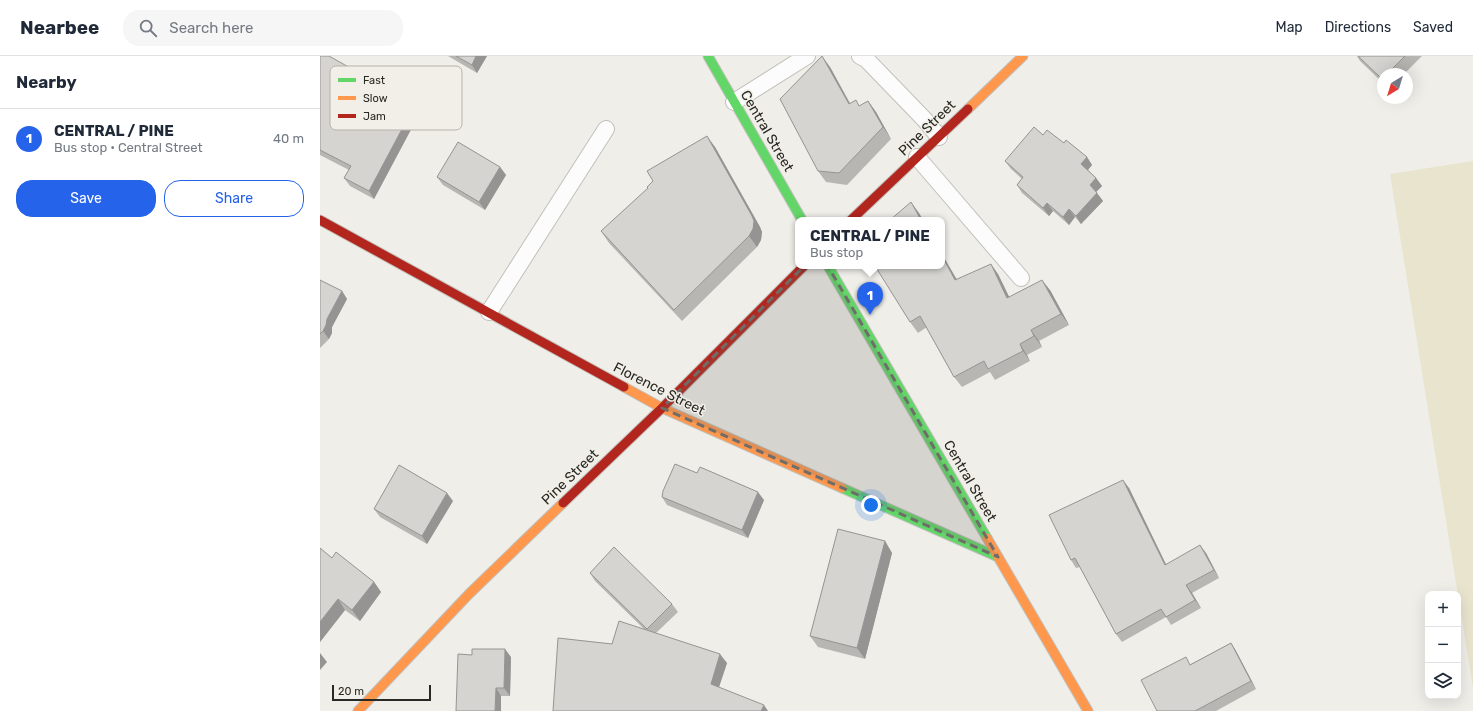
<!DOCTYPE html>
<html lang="en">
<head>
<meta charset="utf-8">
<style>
	:root { --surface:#fff; --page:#f6f6f7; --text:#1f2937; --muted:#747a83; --line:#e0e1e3; --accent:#2563eb }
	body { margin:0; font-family:Rubik,sans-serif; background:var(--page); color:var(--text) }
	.controls { position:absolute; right:12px; bottom:12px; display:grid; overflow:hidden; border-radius:8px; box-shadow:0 4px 16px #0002 }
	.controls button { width:36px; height:36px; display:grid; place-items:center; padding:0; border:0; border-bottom:1px solid var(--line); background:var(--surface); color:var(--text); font:20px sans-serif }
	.compass { position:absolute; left:1057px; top:12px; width:36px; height:36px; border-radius:50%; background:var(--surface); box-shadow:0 4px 16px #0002; rotate:218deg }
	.scale { position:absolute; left:12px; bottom:10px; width:99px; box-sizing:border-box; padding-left:4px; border:2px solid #282824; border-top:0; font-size:11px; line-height:14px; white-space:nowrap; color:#282824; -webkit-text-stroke:3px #f1efe7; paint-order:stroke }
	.you { position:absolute; left:551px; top:449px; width:14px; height:14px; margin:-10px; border:3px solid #fff; border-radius:50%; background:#1a73e8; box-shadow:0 0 0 6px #1a73e833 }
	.badge { display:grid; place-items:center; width:26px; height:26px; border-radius:50%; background:var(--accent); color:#fff; font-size:13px; font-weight:700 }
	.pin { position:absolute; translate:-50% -33px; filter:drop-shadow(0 1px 2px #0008) }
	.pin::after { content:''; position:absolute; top:21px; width:14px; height:12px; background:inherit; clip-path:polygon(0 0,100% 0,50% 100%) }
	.popup { position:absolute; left:475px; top:161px; width:150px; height:52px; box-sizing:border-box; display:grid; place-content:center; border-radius:8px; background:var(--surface); filter:drop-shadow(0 1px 3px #0005); font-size:13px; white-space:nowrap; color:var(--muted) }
	.popup b { font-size:15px; color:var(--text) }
	.popup::after { content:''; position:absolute; left:50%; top:100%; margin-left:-8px; border:8px solid transparent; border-top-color:var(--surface) }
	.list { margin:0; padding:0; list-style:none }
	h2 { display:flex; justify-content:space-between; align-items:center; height:52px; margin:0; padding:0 16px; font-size:17px }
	h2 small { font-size:13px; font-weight:400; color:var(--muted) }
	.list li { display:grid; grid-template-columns:26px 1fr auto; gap:12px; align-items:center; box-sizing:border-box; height:60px; padding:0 16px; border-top:1px solid var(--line) }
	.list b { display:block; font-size:15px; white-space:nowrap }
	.list p { margin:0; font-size:13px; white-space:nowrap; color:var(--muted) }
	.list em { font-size:13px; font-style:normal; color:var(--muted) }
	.actions { display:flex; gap:8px; padding:12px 16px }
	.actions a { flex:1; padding:9px 0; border:1px solid var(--accent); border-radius:16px; text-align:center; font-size:14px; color:var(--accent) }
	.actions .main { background:var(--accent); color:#fff }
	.icon { flex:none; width:22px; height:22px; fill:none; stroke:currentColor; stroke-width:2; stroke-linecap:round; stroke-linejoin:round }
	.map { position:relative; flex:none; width:1153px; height:655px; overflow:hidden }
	header { display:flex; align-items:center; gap:24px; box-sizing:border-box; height:56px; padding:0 20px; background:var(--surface); border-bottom:1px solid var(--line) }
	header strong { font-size:19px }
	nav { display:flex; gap:22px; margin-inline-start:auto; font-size:14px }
	.search { width:280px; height:36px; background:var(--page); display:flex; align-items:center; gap:10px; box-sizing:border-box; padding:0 14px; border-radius:16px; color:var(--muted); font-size:15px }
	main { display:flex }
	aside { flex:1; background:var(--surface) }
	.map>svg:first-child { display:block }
	.park { fill:#e8e4ce }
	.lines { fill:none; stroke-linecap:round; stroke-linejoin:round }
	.lane-casing { stroke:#c1c0bc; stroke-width:18 }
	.fast-casing { stroke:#c1c0bc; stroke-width:11 }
	.slow-casing { stroke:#c1c0bc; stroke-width:11 }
	.jam-casing { stroke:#c1c0bc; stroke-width:11 }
	.lane { stroke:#fdfcfc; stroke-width:16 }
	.fast { stroke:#63d668; stroke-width:9 }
	.slow { stroke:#ff974d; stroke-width:9 }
	.jam { stroke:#b3261e; stroke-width:9 }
	.wall { fill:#b7b6b3 }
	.shaded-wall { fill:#959492 }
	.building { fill:#d5d4d0; stroke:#959492 }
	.marked { fill:#6e6d69; fill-opacity:0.2; stroke:#6e6d69; stroke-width:3; stroke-dasharray:8 5; stroke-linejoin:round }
	.labels { text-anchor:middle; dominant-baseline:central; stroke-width:3; stroke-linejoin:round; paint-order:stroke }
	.street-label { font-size:14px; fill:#282824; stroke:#f1efe7 }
	.key { fill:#f1efe7; stroke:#b5b3ac; stroke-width:1 }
	.key-label { font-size:11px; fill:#282824 }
</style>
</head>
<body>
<header>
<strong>Nearbee</strong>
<div class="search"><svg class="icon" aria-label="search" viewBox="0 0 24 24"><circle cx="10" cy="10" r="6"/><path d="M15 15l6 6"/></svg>Search here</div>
<nav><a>Map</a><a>Directions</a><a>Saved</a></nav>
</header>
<main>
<aside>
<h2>Nearby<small></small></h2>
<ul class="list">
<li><span class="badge">1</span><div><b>CENTRAL / PINE</b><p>Bus stop · Central Street</p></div><em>40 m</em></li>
</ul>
<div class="actions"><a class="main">Save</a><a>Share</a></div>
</aside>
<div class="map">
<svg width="1153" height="655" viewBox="0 0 1153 655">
	<rect width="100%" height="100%" fill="#efeee9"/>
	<path class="park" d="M1153 105V632L1070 118Z"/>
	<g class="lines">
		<g class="lane-casing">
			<path id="lane" d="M540 0 546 3 605 64 619 81
				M414 46 487 0
				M597 101 701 222
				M169 256 286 73"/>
		</g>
		<g class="fast-casing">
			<path id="fast" d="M388 0 482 164
				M508 210 667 482
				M522 432 678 501"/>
		</g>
		<g class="slow-casing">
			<path id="slow" d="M648 53 703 0
				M304 331 342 352 522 432
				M667 482 768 655
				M38 655 149 538 243 447"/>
		</g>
		<g class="jam-casing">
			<path id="jam" d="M0 164 304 331
				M531 164 648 53
				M243 447 342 352 484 210"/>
		</g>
		<use href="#lane" class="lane"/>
		<use href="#fast" class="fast"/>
		<use href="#slow" class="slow"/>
		<use href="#jam" class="jam"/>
	</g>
	<path class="wall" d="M0 0 48 22 54 30 50 37 90 58 95 66 54 143 30 130 24 122 29 114 0 99Z
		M128 0H167L157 17Z
		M1037 0H1102L1084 18H1063V27L1040 5Z
		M510 11 530 47 540 50 548 45 556 56 571 83 527 129 506 126 498 115Z
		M723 79 744 87 767 101 772 109 768 114 776 122 782 130 776 136 783 145 761 168 755 161 749 169 733 155 729 160 702 137 697 129 702 123 691 113 685 105Z
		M395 91 440 171 442 176 441 184 437 191 362 265 289 187 281 175Z
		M180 111 186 119 165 154 123 129 117 121Z
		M678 218 689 241 730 234 749 269 719 285 722 291 707 299 710 305 675 324 670 316 642 331 634 321 607 271 598 277 590 266 636 223Z
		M0 224 22 235 27 243 12 271V277L9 283 0 292Z
		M377 417 444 444 428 482 347 449 342 441Z
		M809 432 846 508 886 497 899 522 872 537 881 552 851 569 846 561 802 586 796 578 760 511 756 512 751 504Z
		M133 445 107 488 60 461 54 453Z
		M565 485 572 497 545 603 498 591 490 580Z
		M0 492 12 502 54 526 61 536 40 565 25 554 0 586Z
		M270 517 352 548 358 556 336 577 407 607 399 631 292 588 325 574 275 525Z
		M911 587 916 595 936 633 896 655H837L871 608Z
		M191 601 190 640H181V655H136Z"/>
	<path class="shaded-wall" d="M156 0H167L157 17 152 9Z
		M502 0 510 11 536 59 529 48Z
		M48 22 54 30 47 41 42 33Z
		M548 45 556 56 571 83 563 71Z
		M90 58 95 66 54 143 49 135Z
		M387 80 395 91 440 171 442 176 441 184 437 191 429 180Z
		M767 101 772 109 766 116 761 108Z
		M180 111 186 119 165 154 159 146Z
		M776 122 782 130 775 137 770 129Z
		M777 137 783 145 761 168 756 160Z
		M591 146 599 157 603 164H601Z
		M727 147 733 155 729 160 723 152Z
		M749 153 755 161 749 169 743 161Z
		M622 198 643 234 635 224 622 200Z
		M671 208 678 218 695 253 687 242Z
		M722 224 730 234 749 269 741 258Z
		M22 235 27 243 12 271V277L9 283 3 275 7 263Z
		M711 274 719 285 722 291 714 280Z
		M700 288 707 299 710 305 703 295Z
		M803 424 809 432 850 517 845 509Z
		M438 436 444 444 428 482 422 474Z
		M127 437 133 445 107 488 102 480Z
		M565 485 572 497 545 603 537 592Z
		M880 489 886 497 899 522 894 514Z
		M54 526 61 536 40 565 32 554Z
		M866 529 872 537 881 552 875 544Z
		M18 543 25 554 0 586V566Z
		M911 587 916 595 936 633 931 625Z
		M185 593 191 601 190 640 184 632Z
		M0 597 7 606 0 614Z
		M400 598 407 607 397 637 391 628Z
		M176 632 181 640V655H175Z
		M444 649 448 655H441Z"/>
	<path class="building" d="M0 0H9L48 22 42 33 90 58 49 135 24 122 31 110 0 94Z
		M136 0H156L152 9Z
		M502 0 529 48 536 44 539 50 548 45 563 71 519 117 498 115 460 43Z
		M1038 0H1085L1067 18H1063V23H1062Z
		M714 71 723 79 727 74 744 87 746 84 767 101 761 108 776 122 770 129 777 137 756 160 749 153 743 161 727 147 723 152 697 129 703 121 685 105Z
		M387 80 432 160 434 165 433 173 429 180 354 254 281 175 328 132 327 131 333 125 327 115Z
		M138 86 180 111 159 146 117 121Z
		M591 146 601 164H570Z
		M622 200 635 224 671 208 687 242 722 224 741 258 711 274 714 280 700 288 703 295 668 313 664 305 634 321 600 260 590 266 555 210H622Z
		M0 224 22 235 7 263 6 269 3 275 0 278Z
		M355 408 377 417 380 411 438 436 422 474 342 441 343 435Z
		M79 409 127 437 102 480 54 453Z
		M803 424 845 509 880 489 894 514 866 529 875 544 846 561 841 553 796 578 755 502 751 504 729 459Z
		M518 473 565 485 537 592 490 580Z
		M294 491 352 548 327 573 270 517Z
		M0 492 12 502 16 496 54 526 32 554 18 543 0 566Z
		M299 565 400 598 391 628 444 649 441 655H233L238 582 292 588Z
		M911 587 931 625 875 655H837L821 624 866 601 870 609Z
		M152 593H185L184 632H176L175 655H136L138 598 152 599Z"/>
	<path class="marked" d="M499 195 678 501 342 352Z"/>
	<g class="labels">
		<g class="street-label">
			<text transform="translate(607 72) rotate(-44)">Pine Street</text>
			<text transform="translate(447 75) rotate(60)">Central Street</text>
			<text transform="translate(339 333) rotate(27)">Florence Street</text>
			<text transform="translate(250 421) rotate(-44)">Pine Street</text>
			<text transform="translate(650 425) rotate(60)">Central Street</text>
		</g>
	</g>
	<rect x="10" y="10" width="132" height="64" rx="6" class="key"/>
	<rect x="18" y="22" width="18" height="4" fill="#63d668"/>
	<rect x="18" y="40" width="18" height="4" fill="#ff974d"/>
	<rect x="18" y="58" width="18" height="4" fill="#b3261e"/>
	<g class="key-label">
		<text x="43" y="28">Fast</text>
		<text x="43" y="46">Slow</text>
		<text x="43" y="64">Jam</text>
	</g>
</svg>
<div class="controls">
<button>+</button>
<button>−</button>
<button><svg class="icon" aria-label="layers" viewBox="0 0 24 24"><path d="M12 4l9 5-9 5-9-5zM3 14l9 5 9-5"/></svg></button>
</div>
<svg class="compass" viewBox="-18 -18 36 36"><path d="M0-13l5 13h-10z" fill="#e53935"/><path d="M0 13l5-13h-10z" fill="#747a83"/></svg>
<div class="scale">20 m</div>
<div class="you"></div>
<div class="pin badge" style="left:550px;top:259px">1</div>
<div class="popup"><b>CENTRAL / PINE</b>Bus stop</div>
</div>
</main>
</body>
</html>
